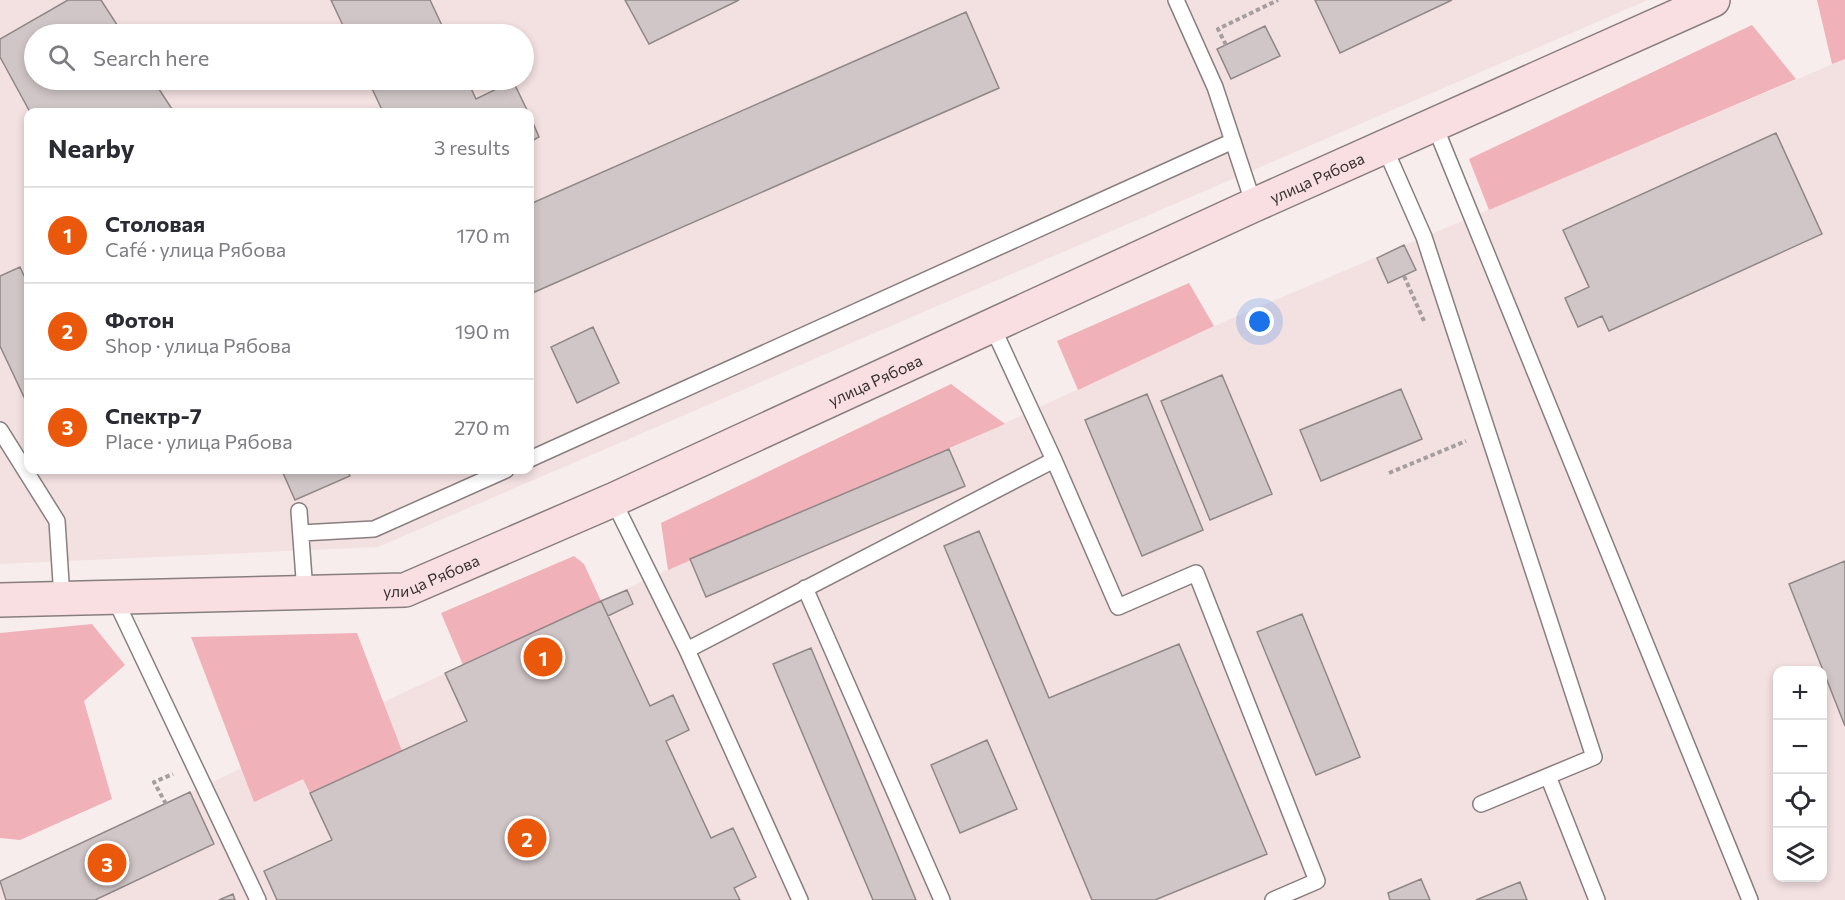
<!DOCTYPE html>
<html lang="en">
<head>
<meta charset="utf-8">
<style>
	:root { --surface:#fff; --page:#f7f7f7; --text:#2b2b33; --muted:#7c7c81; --line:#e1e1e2; --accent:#ea580c }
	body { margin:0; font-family:Commissioner,sans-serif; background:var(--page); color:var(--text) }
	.controls { position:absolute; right:18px; bottom:18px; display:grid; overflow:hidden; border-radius:12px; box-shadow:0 3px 9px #0003 }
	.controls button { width:54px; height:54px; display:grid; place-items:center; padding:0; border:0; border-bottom:2px solid var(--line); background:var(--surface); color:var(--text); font:30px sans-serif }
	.you { position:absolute; left:1260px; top:322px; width:21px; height:21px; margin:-15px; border:4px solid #fff; border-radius:50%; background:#1a73e8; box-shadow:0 0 0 9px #1a73e833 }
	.badge { display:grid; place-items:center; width:39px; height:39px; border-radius:50%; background:var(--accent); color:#fff; font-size:20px; font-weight:700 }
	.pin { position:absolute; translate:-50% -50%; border:3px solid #fff; box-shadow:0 2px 6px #0006 }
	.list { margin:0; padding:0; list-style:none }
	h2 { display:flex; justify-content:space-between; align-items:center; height:78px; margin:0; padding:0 24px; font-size:26px }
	h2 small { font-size:20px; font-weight:400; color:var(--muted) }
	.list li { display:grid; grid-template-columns:39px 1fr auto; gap:18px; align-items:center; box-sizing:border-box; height:96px; padding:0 24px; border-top:2px solid var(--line) }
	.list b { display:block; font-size:22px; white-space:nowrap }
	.list p { margin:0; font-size:20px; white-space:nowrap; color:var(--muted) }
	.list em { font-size:20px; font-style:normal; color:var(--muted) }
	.icon { flex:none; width:33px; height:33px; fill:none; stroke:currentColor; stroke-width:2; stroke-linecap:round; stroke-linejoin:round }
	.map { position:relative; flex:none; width:1845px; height:900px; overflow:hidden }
	.search { position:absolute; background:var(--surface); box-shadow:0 3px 9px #0003; left:24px; top:24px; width:510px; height:66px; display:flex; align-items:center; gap:15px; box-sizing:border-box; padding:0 21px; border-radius:33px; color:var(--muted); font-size:22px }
	.panel { position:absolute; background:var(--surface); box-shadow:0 3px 9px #0003; left:24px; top:108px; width:510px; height:366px; border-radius:12px }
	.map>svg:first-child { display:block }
	.built { fill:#f3e0e1; fill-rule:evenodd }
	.green { fill:#f0b2b8 }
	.building { fill:#d1c6c7; stroke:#908787; stroke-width:1.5 }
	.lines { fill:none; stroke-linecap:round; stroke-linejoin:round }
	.lane-casing { stroke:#887e7f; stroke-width:18 }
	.secondary-casing { stroke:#887e7f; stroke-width:36 }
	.path { stroke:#a59e9e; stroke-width:4; stroke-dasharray:4.5 3; stroke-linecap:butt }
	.lane { stroke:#fff; stroke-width:15 }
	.secondary { stroke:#fadfe2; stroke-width:33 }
	.labels { text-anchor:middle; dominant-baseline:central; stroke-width:4.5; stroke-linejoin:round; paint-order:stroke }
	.street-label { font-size:16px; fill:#373333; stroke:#fefcfc }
</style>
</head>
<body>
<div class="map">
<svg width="1845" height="900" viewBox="0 0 1845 900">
	<rect width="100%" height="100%" fill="#f7eded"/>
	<path class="built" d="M0 0H1648L378 547 0 564ZM34 34H524V80H34ZM28 112H530V470H28Z
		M1845 59V900H0V881L690 559 949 449 1214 326ZM1778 670H1822V878H1778Z"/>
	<path class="green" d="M1817 0H1845V59L1832 64Z
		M1752 25 1796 79 1489 210 1469 159Z
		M1189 283 1214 326 1078 390 1057 341Z
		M951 384 1005 424 668 570 661 523Z
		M574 556 584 564 601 601 463 665 441 613Z
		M92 624 125 665 84 701 112 799 20 840 0 838V633Z
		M357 633 402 751 310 793 303 779 254 802 191 637Z"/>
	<path class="building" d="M68 0H101L123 34H34V80H153L174 112H30L0 57V39Z
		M331 0H430L446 34H347Z
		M625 0H739L649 44Z
		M1315 0H1452L1340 53Z
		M966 12 999 88 530 294V204Z
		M1265 26 1280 56 1231 79 1217 49Z
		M368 80H467L476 99 513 81 528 112H383Z
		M530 116 539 137 530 142Z
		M1776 133 1822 234 1609 331 1602 316 1578 327 1565 298 1589 287 1563 230Z
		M1404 245 1416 270 1388 283 1377 258Z
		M20 267 28 284V394L24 397 0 346V276Z
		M593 327 619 383 577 403 551 347Z
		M1222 375 1272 494 1210 520 1161 401Z
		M1401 389 1422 439 1321 481 1300 430Z
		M1147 394 1203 530 1142 556 1085 420Z
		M949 449 965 486 706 597 690 559Z
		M292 470H347L350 476 295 500 283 473Z
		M979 531 1049 698 1179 644 1267 854 1155 900H1092L944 546Z
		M1845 561V726L1789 584Z
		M627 590 633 604 608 616 601 601Z
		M601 601 650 706 673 695 689 730 666 741 711 838 733 828 756 877 734 888 740 900H277L264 871 332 840 310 793 467 721 445 673Z
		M1302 614 1360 757 1316 775 1257 632Z
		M811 648 916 900H873L773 664Z
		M987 740 1017 809 960 833 931 765Z
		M190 792 214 844 95 900H6L0 881Z
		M1421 879 1430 900H1390L1388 893Z
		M1520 882 1527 900H1476Z
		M233 894 235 900H219Z"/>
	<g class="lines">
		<g class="lane-casing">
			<path id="lane" d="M1176 0 1215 87 1254 205
				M1434 124 1750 900
				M1384 146 1424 237 1594 757 1481 804
				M992 326 1054 460
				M0 430 57 521 62 598
				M530 459 1233 141
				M613 500 687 650 800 900
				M299 511 305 592
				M301 533 374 529 506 470
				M805 588 942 900
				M114 597 258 900
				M687 650 1054 460 1118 607 1196 573 1317 881 1273 900
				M1548 776 1597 900"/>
		</g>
		<g class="secondary-casing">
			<g id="secondary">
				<path id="s1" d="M0 600 405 590 613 500 1254 205 1713 0"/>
			</g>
		</g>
		<path class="path" d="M1226 45 1218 29 1278 0
			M1404 276 1424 321
			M1389 473 1466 441
			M166 804 154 782 173 774"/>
		<use href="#lane" class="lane"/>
		<use href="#secondary" class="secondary"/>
	</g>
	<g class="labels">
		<g class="street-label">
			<text stroke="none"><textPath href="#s1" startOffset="1406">улица Рябова</textPath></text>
			<text stroke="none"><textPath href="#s1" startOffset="920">улица Рябова</textPath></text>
			<text stroke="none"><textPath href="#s1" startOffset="434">улица Рябова</textPath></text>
		</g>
	</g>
</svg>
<div class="controls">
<button>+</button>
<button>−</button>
<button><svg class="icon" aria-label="locate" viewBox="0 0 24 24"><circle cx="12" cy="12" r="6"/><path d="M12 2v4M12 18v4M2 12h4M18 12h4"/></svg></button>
<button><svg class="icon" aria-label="layers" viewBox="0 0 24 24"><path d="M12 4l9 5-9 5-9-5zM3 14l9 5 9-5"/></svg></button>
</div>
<div class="you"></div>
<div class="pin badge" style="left:543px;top:657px">1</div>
<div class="pin badge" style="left:527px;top:838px">2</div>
<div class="pin badge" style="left:107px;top:863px">3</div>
<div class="search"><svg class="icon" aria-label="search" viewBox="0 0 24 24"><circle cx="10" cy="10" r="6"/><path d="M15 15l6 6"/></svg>Search here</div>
<section class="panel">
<h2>Nearby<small>3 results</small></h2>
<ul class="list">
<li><span class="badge">1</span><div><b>Столовая</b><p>Café · улица Рябова</p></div><em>170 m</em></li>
<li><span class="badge">2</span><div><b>Фотон</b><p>Shop · улица Рябова</p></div><em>190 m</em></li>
<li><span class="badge">3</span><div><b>Спектр-7</b><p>Place · улица Рябова</p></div><em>270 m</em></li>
</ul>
</section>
</div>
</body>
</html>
